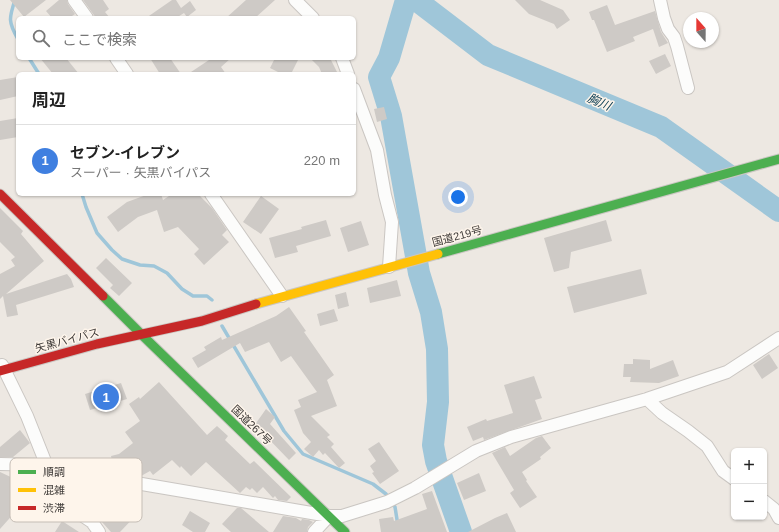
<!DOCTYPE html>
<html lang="ja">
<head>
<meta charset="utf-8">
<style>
	:root { --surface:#fff; --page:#f2f2f2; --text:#222; --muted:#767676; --line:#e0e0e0; --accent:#db2777 }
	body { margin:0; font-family:Helvetica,"Noto Sans JP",sans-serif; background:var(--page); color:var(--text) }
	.controls { position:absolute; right:12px; bottom:12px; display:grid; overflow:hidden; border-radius:6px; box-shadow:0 1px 3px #0004 }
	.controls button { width:36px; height:36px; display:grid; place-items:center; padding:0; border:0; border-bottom:1px solid var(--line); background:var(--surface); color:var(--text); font:20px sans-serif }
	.compass { position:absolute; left:683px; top:12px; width:36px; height:36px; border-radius:50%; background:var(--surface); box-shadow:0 1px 3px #0004; rotate:339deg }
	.you { position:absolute; left:458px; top:197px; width:14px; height:14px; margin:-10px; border:3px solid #fff; border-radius:50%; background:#1a73e8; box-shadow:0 0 0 6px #1a73e833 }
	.badge { display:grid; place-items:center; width:26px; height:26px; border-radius:50%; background:var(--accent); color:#fff; font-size:13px; font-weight:700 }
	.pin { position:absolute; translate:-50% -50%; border:2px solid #fff; box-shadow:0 1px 4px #0006 }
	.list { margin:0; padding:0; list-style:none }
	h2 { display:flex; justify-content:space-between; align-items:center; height:52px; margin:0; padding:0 16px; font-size:17px }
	h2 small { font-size:13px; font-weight:400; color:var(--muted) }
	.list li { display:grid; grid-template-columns:26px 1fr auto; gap:12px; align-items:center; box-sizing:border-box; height:72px; padding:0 16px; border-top:1px solid var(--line) }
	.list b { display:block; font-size:15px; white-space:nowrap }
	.list p { margin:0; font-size:13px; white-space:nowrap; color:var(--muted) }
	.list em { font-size:13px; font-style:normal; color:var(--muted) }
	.icon { flex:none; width:22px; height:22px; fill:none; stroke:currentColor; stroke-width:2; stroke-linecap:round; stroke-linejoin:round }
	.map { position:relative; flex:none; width:779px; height:532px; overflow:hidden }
	.search { position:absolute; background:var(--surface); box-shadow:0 1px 3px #0004; left:16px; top:16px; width:340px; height:44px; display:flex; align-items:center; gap:10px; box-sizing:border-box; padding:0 14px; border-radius:6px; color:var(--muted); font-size:15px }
	.panel { position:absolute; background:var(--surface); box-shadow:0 1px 3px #0004; left:16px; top:72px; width:340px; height:124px; border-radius:6px }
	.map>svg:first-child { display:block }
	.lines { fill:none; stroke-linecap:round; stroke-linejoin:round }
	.stream { stroke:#9fc6d9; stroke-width:3.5 }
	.river { stroke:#9fc6d9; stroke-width:22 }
	.building { fill:#cecac6 }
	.street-casing { stroke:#cac6c2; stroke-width:14 }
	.fast-casing { stroke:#cac6c2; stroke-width:11 }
	.slow-casing { stroke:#cac6c2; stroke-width:11 }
	.jam-casing { stroke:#cac6c2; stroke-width:11 }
	.street { stroke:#fcfcfb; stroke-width:12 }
	.fast { stroke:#4caf50; stroke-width:9 }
	.slow { stroke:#ffc107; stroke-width:9 }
	.jam { stroke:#c62828; stroke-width:9 }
	.labels { text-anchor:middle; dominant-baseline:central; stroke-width:3; stroke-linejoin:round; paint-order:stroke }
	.street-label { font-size:11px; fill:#3f3b38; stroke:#fef5eb }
	.water-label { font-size:12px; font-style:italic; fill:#134459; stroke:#fef5eb }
	.key { fill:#fef5eb; stroke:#c5bdb5; stroke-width:1 }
	.key-label { font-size:11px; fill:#3f3b38 }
</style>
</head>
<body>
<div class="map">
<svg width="779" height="532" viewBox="0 0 779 532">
	<rect width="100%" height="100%" fill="#ede8e2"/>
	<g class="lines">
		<path class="stream" d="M15 0C9 18 8 22 18 39
			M29 58 39 74
			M82 194 86 207 97 233 112 250 122 259 140 265 154 266 167 273 182 289 193 296H207L212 300
			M222 326 284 431 303 454 373 484 386 494 395 507 399 532"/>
		<path class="river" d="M406 0 389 58 379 77 391 116 419 273 431 312 437 349 438 402 433 445 436 461 461 532
			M416 0 488 55 661 127 779 211"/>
	</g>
	<path class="building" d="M10 0H46L24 17Z
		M59 0H67L68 4 75 14 69 18H52L46 11Z
		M83 0H103L109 9 105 12 110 18H96Z
		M172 0H176L181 8 190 1 196 10 187 17 184 13 176 18H146Z
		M246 0H275L255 18H226Z
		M515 0H540L563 10 570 20 557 29 554 24 529 14Z
		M607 5 615 25 655 11 661 32 668 43 659 47 653 29 633 37 635 41 607 52 594 20H592L589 12Z
		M665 54 671 66 656 74 649 61Z
		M40 58H66L79 74H53Z
		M150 58H170L181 74H160Z
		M212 58H231L221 67 226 74H188Z
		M275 58H299L291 74H282L270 68Z
		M310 58H330L338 74H322L319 67Z
		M18 77V96L0 100V80Z
		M384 107 387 119 377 122 374 109Z
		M18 118V137L0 140V121Z
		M149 194H161L163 200 172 194H198L212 208 227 230 222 235 229 242 204 265 194 254 199 249 178 227 164 232 157 210 138 217 118 232 107 217 127 202Z
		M261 196 279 209 261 234 243 222Z
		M0 208 23 231 21 234 44 261 6 294 67 274 71 279 74 287 16 305 18 315 7 317 3 296 0 299V274L15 266 11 260 15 257 0 242Z
		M326 220 331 236 296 246 298 252 275 258 269 238 302 229 301 227Z
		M606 220 612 241 571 252 569 268 554 272 544 238Z
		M361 221 369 245 348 252 340 228Z
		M106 258 132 283 119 296 110 288 113 285 96 268Z
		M641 269 647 294 574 313 567 287Z
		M397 280 401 296 370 303 367 288Z
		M346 292 349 306 338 309 335 295Z
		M289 307 306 331 304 332 334 375 327 380 337 406 311 416 330 435 327 437 334 444 331 447 345 463 339 468 325 453 323 455 319 450 313 457 304 449 311 442 303 433 294 410 301 407 298 400 317 392 291 356 281 362 269 342 245 352 240 343 198 368 192 358 206 350 204 347 221 337 222 340 276 316Z
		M334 309 338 321 320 326 317 314Z
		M769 354 778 368 762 379 753 365Z
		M633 359 650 360V369L673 360 679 376 659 383 630 382 631 377H623L624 364H633Z
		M534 376 542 398 535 400 542 419 484 440 483 437 473 441 467 427 486 419 487 421 513 413 504 385Z
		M159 382 207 435 217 426 228 436 225 440 250 464 254 461 291 497 287 501 278 500 275 496 273 498 263 487 257 493 252 488 250 490 246 487 240 493 206 462 191 476 181 466 180 468 172 460 153 475 150 471 141 476 134 465 114 470 111 456 119 454 133 443 125 432 140 421 129 404 139 397 140 399Z
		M121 383 127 399 90 410 85 394Z
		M266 409 275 417 270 424 296 453 289 460 263 433 254 426Z
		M20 430 30 443 13 457H0V447Z
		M542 436 551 448 540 457 541 459 522 472 527 480 526 481 537 497 520 508 510 493 514 490 492 453 505 447 510 456 536 438Z
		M379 442 399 471 380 484 372 473 374 472 370 466 376 461 368 449Z
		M0 472 15 479 17 478 31 491 14 510 16 511 0 529Z
		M479 473 486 491 464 500 457 483Z
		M91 483 97 488 98 487 120 507 122 505 123 506V504L129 498 141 510 120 532H111L102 522 104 520 78 498Z
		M432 491 447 532H381L379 519 393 517 394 521 427 509 422 494Z
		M237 508H241L269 532H231L222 524Z
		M190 511 210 523 205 532H193L182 525Z
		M507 513 516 532H468L495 518Z
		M283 516 296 518 301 521 302 519 309 520 313 522 308 527 307 532H273Z
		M62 521 79 532H55Z"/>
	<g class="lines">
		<g class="street-casing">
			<path id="street" d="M74 0 87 18
				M295 0 313 18
				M660 0 664 18 668 29 674 37 677 46 688 88
				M116 58 127 74
				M342 58 348 74
				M354 89 377 150 385 195 392 222 389 267
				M211 194 282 296
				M2 365 27 416 58 494 74 510 92 522 99 532
				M647 399 662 413 688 431 707 446 723 471 734 479
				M0 464 47 465 130 482 329 516H342L387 502 415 488 476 451 511 437 647 399 727 372 779 338
				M764 501 774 509 779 518
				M314 532 329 516"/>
		</g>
		<g class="fast-casing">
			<path id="fast" d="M438 254 779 159
				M103 296 142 335
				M142 335 345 532"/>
		</g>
		<g class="slow-casing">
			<path id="slow" d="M256 304 438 254"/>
		</g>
		<g class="jam-casing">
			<path id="jam" d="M0 194 103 296
				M0 371 97 344 202 321 256 304"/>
		</g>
		<use href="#street" class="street"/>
		<use href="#fast" class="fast"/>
		<use href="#slow" class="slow"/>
		<use href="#jam" class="jam"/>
	</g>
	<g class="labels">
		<g class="street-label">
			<text transform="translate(457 236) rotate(-15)">国道219号</text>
			<text transform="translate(67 340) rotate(-15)">矢黒バイパス</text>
			<text transform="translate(252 425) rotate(44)">国道267号</text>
		</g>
		<g class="water-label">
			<text transform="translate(599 102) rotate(23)">胸川</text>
		</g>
	</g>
	<rect x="10" y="458" width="132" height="64" rx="6" class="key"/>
	<rect x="18" y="470" width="18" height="4" fill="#4caf50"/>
	<rect x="18" y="488" width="18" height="4" fill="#ffc107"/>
	<rect x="18" y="506" width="18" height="4" fill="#c62828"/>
	<g class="key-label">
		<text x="43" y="476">順調</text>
		<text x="43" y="494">混雑</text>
		<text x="43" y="512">渋滞</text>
	</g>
</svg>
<div class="controls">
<button>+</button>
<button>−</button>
</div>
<svg class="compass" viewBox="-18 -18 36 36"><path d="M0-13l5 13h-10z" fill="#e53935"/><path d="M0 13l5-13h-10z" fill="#767676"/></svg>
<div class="you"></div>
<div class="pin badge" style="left:106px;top:397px;background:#3f7fe0">1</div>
<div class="search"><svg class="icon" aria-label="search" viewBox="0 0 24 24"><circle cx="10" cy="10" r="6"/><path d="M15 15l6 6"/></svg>ここで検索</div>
<section class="panel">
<h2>周辺<small></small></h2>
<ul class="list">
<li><span class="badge" style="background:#3f7fe0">1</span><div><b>セブン-イレブン</b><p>スーパー · 矢黒バイパス</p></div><em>220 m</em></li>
</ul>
</section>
</div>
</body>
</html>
